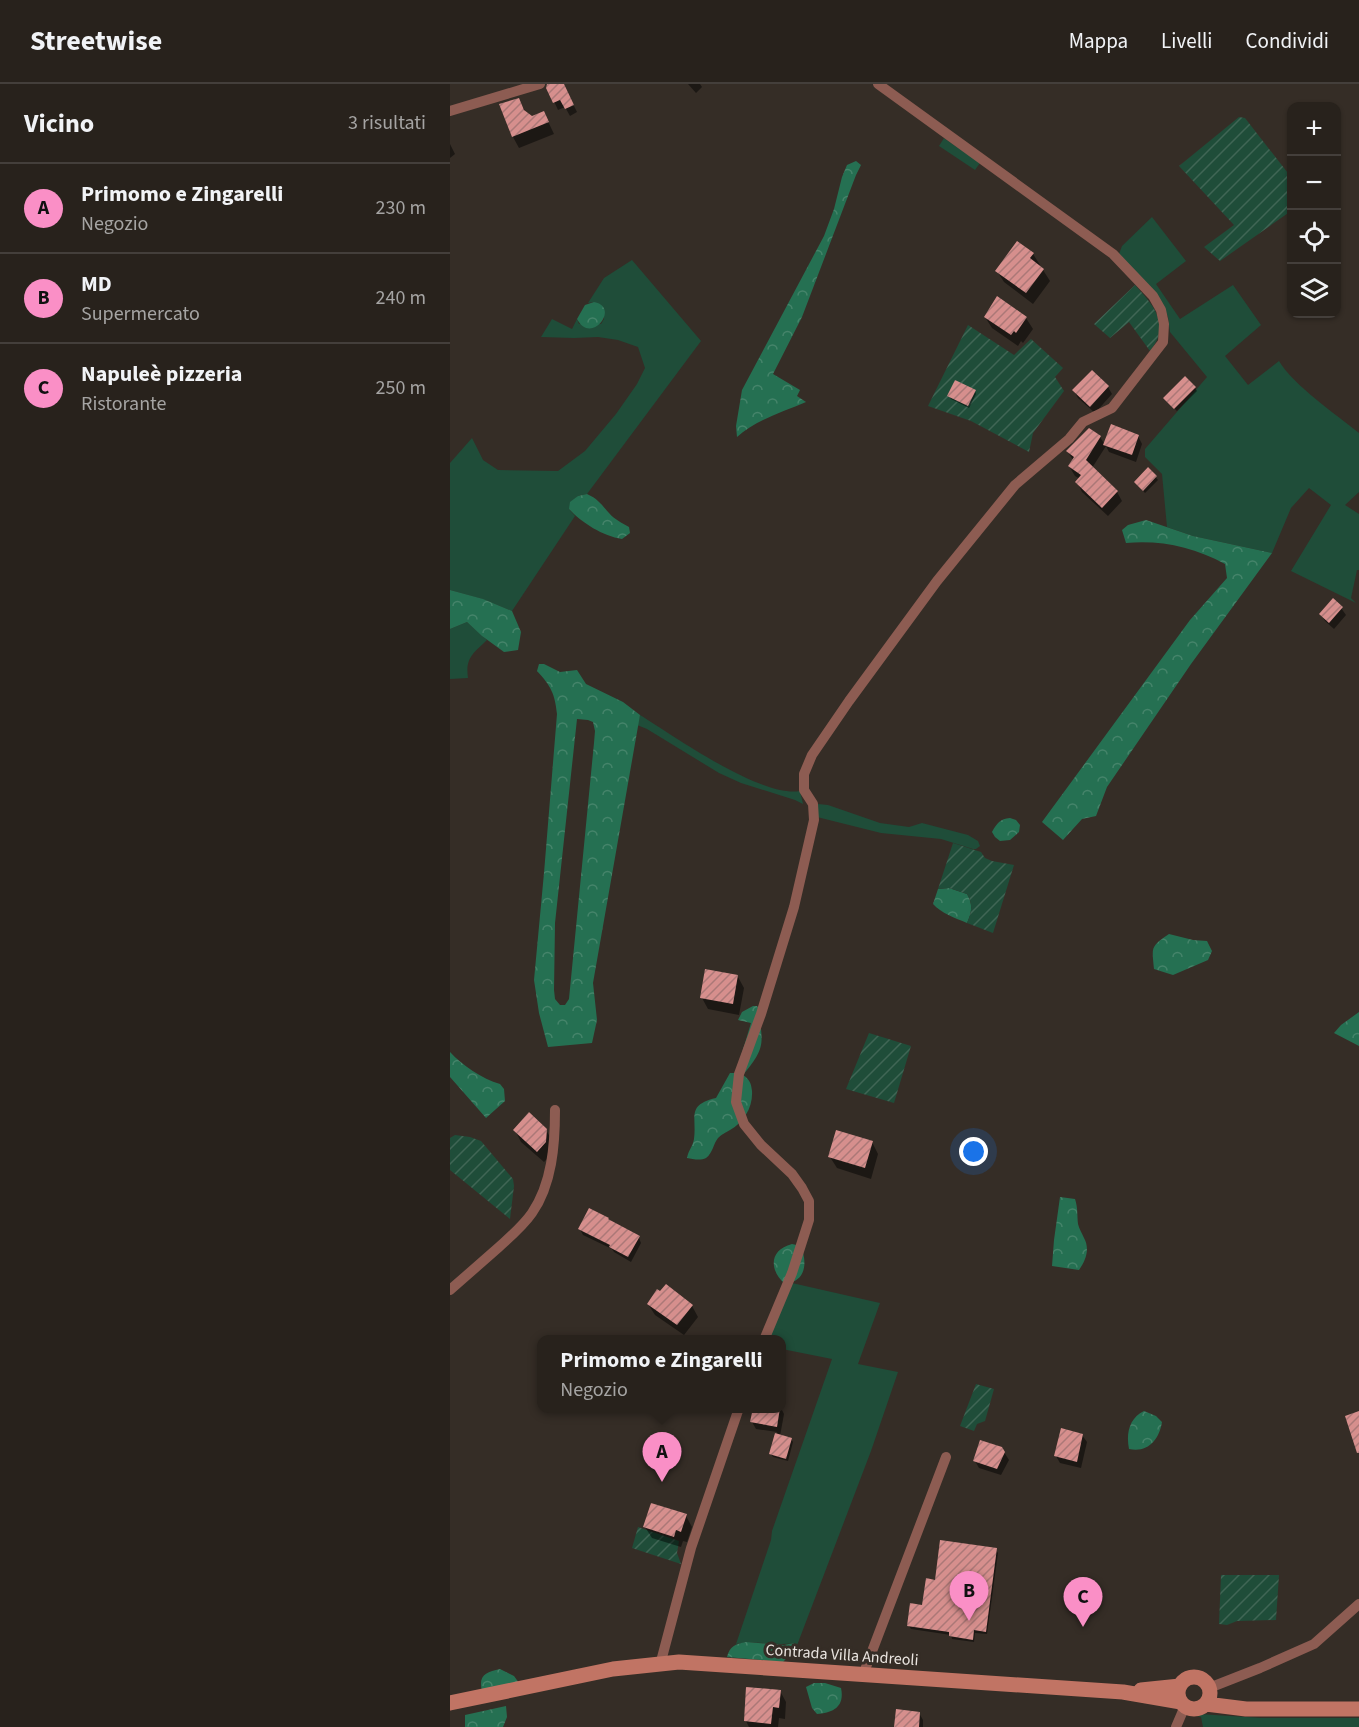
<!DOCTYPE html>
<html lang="it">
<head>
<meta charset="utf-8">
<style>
	:root { --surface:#28221c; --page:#302a25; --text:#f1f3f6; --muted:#a5a4a3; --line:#443f3b; --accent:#fa8fc6 }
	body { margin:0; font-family:"Source Sans 3",sans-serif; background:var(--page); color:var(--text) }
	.controls { position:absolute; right:18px; top:18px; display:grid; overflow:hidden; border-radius:12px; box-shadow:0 2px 4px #0004 }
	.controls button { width:54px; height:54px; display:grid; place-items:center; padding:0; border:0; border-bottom:2px solid var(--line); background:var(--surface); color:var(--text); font:30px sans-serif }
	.you { position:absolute; left:524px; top:1068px; width:21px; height:21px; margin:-15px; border:4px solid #fff; border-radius:50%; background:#1a73e8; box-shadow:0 0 0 9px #1a73e833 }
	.badge { display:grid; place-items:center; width:39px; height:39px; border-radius:50%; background:var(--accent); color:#111; font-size:20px; font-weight:700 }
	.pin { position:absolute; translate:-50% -50px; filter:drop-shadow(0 2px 3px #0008) }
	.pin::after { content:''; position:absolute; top:32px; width:21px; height:18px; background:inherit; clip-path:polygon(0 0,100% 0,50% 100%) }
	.popup { position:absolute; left:87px; top:1251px; width:249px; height:78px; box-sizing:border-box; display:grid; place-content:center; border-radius:12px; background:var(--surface); filter:drop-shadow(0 2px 4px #0005); font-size:20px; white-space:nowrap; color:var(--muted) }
	.popup b { font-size:22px; color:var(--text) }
	.popup::after { content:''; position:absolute; left:50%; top:100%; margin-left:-12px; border:12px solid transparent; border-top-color:var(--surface) }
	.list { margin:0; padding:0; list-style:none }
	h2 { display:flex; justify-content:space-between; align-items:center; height:78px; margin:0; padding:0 24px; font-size:26px }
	h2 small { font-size:20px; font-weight:400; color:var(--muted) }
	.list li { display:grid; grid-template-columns:39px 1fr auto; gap:18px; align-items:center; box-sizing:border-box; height:90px; padding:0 24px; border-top:2px solid var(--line) }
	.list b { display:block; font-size:22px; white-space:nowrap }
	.list p { margin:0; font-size:20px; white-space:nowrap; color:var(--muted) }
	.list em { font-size:20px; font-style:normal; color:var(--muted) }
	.icon { flex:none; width:33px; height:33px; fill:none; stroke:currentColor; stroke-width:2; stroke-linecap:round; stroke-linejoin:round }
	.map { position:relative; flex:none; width:909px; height:1643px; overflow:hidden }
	header { display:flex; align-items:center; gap:36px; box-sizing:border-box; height:84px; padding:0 30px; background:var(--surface); border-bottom:2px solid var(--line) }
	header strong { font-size:28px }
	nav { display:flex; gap:33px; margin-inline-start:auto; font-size:21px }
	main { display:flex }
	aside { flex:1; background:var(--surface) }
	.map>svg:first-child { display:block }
	.green { fill:#1f4d39 }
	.forest { fill:url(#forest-crowns); fill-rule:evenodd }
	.garden { fill:url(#garden-furrows) }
	.shadow { fill:#0007 }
	.building { fill:url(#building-hatch) }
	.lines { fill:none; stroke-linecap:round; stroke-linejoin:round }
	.minor { stroke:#8d5c52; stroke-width:10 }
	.secondary { stroke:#c17464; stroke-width:15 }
	.labels { text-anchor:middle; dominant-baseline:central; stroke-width:6; stroke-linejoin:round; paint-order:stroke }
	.street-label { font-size:16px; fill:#e9e4df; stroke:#352d26 }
</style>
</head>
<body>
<header>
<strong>Streetwise</strong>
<nav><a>Mappa</a><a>Livelli</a><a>Condividi</a></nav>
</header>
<main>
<aside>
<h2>Vicino<small>3 risultati</small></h2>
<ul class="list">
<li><span class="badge">A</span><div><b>Primomo e Zingarelli</b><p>Negozio</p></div><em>230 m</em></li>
<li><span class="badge">B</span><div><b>MD</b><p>Supermercato</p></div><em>240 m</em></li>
<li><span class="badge">C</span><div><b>Napuleè pizzeria</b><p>Ristorante</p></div><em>250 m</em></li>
</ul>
</aside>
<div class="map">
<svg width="909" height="1643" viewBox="0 0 909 1643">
	<defs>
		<pattern id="forest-crowns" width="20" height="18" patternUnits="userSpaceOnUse" patternTransform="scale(1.5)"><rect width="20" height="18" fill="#257052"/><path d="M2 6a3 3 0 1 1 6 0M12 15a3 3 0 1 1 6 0" fill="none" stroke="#45846a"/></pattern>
		<pattern id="garden-furrows" width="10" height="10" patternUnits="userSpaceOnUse" patternTransform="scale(1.5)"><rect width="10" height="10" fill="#1f4d39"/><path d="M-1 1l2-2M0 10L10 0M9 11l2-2" fill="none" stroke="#406655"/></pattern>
		<pattern id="building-hatch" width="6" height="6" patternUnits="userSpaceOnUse" patternTransform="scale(1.5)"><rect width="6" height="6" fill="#d68f8d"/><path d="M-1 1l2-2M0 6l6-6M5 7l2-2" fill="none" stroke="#ab7877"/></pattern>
	</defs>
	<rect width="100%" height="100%" fill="#352d26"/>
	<path class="green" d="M494 54 530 79 525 86 489 62Z
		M702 133 736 177 706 200 730 235 783 201 811 241 775 272 798 301 829 277C843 301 887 331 909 349V408L895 421 909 430V486H907L901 514 906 519 841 487 881 421 859 404 841 424 822 469 743 452 717 443 712 390 695 373V365L757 293 720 248 718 233 715 226 669 170 672 162Z
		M182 176 251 257 137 410 128 412 119 425 125 432 62 527 32 515 0 506V379L22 354 33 376 48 386 108 387 135 367 166 330 187 300 195 284 188 263 168 256 148 253 124 254 91 253 102 235 122 245 127 235 129 240H151L154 235V228L144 218 138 219 154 194Z
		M17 538 37 556C24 569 15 573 18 594L0 595V545Z
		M190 631C224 652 311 714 350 707L353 720 345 716 291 699 269 689 197 645 187 641Z
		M368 720 378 721 430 739 459 743 472 739 518 751 528 757 530 762 526 765H523L491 755 431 749 367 733Z
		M342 1199 430 1219 408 1280 448 1288 421 1367 346 1564 344 1559C324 1562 305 1556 286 1560L321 1456 322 1447 382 1275 332 1265V1256L319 1255Z
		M734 1629 811 1634H909V1643H753L751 1633Z"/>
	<path class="forest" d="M406 77 411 81 406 91 352 233 323 290 350 306 347 312 356 318C333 328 305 336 287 353L286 342 292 306 374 152 384 125 392 93 397 81Z
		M144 218C171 223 141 262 127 235L135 221Z
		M137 410C148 415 151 420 159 429 164 435 172 439 179 443L180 449 172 455C153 452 132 439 119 425L120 418 128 412Z
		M696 436 743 452 822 469 741 580 657 703 646 732 632 735 613 756 592 738 740 536 777 494 775 480C743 463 712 456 676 459L672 446 678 441Z
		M0 506 33 515 62 527 71 548 68 566 54 568 32 552 17 538 0 545Z
		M89 580H94L110 588 127 586 136 600 173 618 190 631 143 899 147 936 142 959 98 963 89 929 84 896 94 789 107 630C105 610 101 602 87 587ZM127 635 138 636 143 638 145 647 144 659 119 915 115 921H110L105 915 104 906 105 839Z
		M560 734 566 736 570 741 569 748 560 756 550 757 545 753 542 748C547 739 550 735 560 734Z
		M499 804 517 810C523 820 522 828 517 839 505 834 491 829 483 820L488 805Z
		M719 850 743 856 757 857 762 867 758 876 723 891 704 885C702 863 700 863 719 850Z
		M303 922H307L309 925C312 960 317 962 293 991 300 996 301 999 302 1007 303 1023 294 1038 280 1046 275 1049 272 1050 268 1054 263 1060 263 1069 256 1074 250 1077 243 1075 237 1074 238 1067 243 1062 244 1055 247 1033 236 1021 266 1014L280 989H286L301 939 288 936 292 928Z
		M909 928V962L884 949 891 941Z
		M0 968C12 981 32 995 50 1000L54 1005 55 1017 36 1034 0 993Z
		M610 1113 625 1115C628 1124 627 1131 628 1140 629 1145 632 1149 634 1154 640 1165 636 1176 629 1186L602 1182 604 1156Z
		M342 1160 351 1162C357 1178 357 1197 335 1200 319 1186 319 1166 342 1160Z
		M694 1327 706 1332 712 1338C709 1356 698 1369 679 1365 676 1350 679 1334 694 1327Z
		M296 1558 334 1561 344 1559 346 1564 333 1578 277 1573C280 1562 285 1560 296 1558Z
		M50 1585 64 1592 69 1599 32 1607C28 1591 36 1588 50 1585Z
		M364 1599H375L391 1604C395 1623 383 1629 367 1630L362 1624 356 1603Z
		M56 1622 57 1633 53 1643H15V1631Z"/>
	<path class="garden" d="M789 33 795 34 841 93V127L770 177 754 163 784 141 729 82Z
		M685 201C704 222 721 241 700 267L679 238 660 254 644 240Z
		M518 241 564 271 581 255 613 284 605 293 614 307 583 349 579 368 521 337 478 322Z
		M503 759 531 768 535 774 542 777 564 781 543 849 517 839C522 828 523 820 517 810L499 804 488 805Z
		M419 949 461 962 444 1019 396 1005Z
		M5 1051 20 1053 31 1057 63 1095 64 1102 60 1135 0 1086V1054Z
		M526 1300 544 1305 535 1337 527 1340 524 1347 510 1342Z
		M188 1443 229 1457 227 1469 231 1480 182 1464Z
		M771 1491H829L826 1536 787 1537 777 1541 769 1540Z"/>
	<path class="shadow" d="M103 0H113L127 28 120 32 115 23 108 26 98 4Z
		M238 0H250L252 3 246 9Z
		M69 16 75 27 82 33 94 29 104 50 69 64 63 53Z
		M0 60 5 70 0 74Z
		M583 170 590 181 589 183 593 186 600 197 583 220 554 198 547 187Z
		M535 233 576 234 583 245 573 259 571 257 568 262 542 244Z
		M642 288 658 303 662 310 645 329 628 314 624 307Z
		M745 304 747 307 727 327 717 317Z
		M525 307 526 310 519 324 501 315 499 312Z
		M688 352 692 360 686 378 659 368 656 362 642 384 667 408 672 417 658 432 632 408 627 398 630 395 625 392 619 382 623 376 618 368 650 353 655 361Z
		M698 385 708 396 695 409 688 401Z
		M891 524 896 531 884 545 875 537 871 530Z
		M288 893 294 904 289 931 258 925 252 914Z
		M65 1046H96L103 1058 102 1070 94 1078 71 1058Z
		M422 1058 428 1070 421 1095 387 1084 380 1073Z
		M158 1135 159 1137 189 1154 191 1159 181 1178 164 1168 162 1165 133 1151 130 1145Z
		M198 1220 242 1222 248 1233 234 1251 205 1231Z
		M304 1324H331L334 1330 330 1352 341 1355 343 1358 338 1377 323 1373 321 1370 327 1348 306 1345 302 1338Z
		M632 1351 637 1358 631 1384 610 1379 606 1372Z
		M554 1368 559 1376 551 1391 529 1384 525 1377Z
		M236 1432 242 1443 237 1458 233 1457 231 1463 202 1454 195 1443Z
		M546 1466 548 1469 537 1550 525 1549 524 1558 502 1555 501 1551 461 1545 459 1542 473 1522 486 1497Z
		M330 1607 336 1618 335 1635 329 1634 328 1643H299L296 1637Z
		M469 1629 473 1636V1643H445Z"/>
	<path class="building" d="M97 0H114L124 21 115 25 110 16 103 19 96 4Z
		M69 14 74 26 82 32 94 27 99 38 62 53 49 20Z
		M567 157 584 169 580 174 594 185 576 209 545 187Z
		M547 212 577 233 566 249 564 247 561 251 534 233Z
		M642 286 659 302 640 323 622 306Z
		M735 292 746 303 724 325 713 314Z
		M505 296 526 306 518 322 497 312Z
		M661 340 689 351 682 371 653 361Z
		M639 344 651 352 636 376 668 407 652 424 625 398 631 391 618 382 624 373 616 367Z
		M698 383 707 392 693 407 684 398Z
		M883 514 893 523 879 539 869 530Z
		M255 885 288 891 283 920 250 914Z
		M79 1028 97 1045 96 1058 87 1068 63 1046Z
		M386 1046 423 1057 415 1084 378 1073Z
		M139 1124 159 1134 158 1135 190 1152 178 1173 159 1163 160 1161 128 1145Z
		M216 1200 243 1221 227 1241 197 1220 207 1205 210 1207Z
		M303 1324H330L327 1343 300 1338Z
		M909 1327V1369H907L895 1332Z
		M611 1344 633 1350 627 1378 604 1372Z
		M325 1349 342 1354 336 1375 319 1370Z
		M530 1356 552 1363 555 1368 547 1385 523 1377Z
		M201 1419 237 1430 231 1448 226 1446 224 1453 193 1443Z
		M490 1456 547 1464 536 1548 524 1546 523 1556 499 1552V1548L457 1542 460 1519 472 1521 476 1494 485 1496Z
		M296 1603 331 1606 329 1624 323 1623 321 1640 294 1637Z
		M446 1625 470 1628 469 1643H444Z"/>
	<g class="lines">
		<path class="minor" d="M0 27 90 0
			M0 1206C16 1192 33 1177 49 1163 61 1152 73 1142 82 1129 102 1100 105 1061 105 1026
			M314 1256 342 1189 359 1136V1117L352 1104 342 1090 311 1061 294 1040 286 1018 289 990 311 930 344 823 364 736 363 720 354 706V690L362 671 399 617 487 497 565 401 619 355 633 338 662 324 713 258 714 240 711 226 703 212 663 170 428 0
			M210 1581 241 1464 289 1324
			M413 1591 496 1373
			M759 1604 810 1584 864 1560 909 1520
			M726 1643 735 1622"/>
		<path class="secondary" d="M728 1609a16 16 0 1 1 32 0a16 16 0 1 1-32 0Z
			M691 1606 730 1602
			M0 1619 163 1585 229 1578 673 1608 731 1618
			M756 1620 796 1625H909"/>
	</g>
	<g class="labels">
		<g class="street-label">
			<text transform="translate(392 1571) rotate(4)">Contrada Villa Andreoli</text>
		</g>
	</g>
</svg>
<div class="controls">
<button>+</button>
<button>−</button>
<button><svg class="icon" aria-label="locate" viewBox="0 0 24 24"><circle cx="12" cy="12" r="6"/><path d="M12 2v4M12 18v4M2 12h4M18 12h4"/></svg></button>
<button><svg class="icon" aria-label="layers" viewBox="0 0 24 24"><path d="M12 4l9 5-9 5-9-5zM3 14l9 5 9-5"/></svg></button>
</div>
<div class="you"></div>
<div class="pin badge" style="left:212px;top:1398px">A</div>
<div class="popup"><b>Primomo e Zingarelli</b>Negozio</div>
<div class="pin badge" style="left:519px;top:1537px">B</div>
<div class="pin badge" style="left:633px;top:1543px">C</div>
</div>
</main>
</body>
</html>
